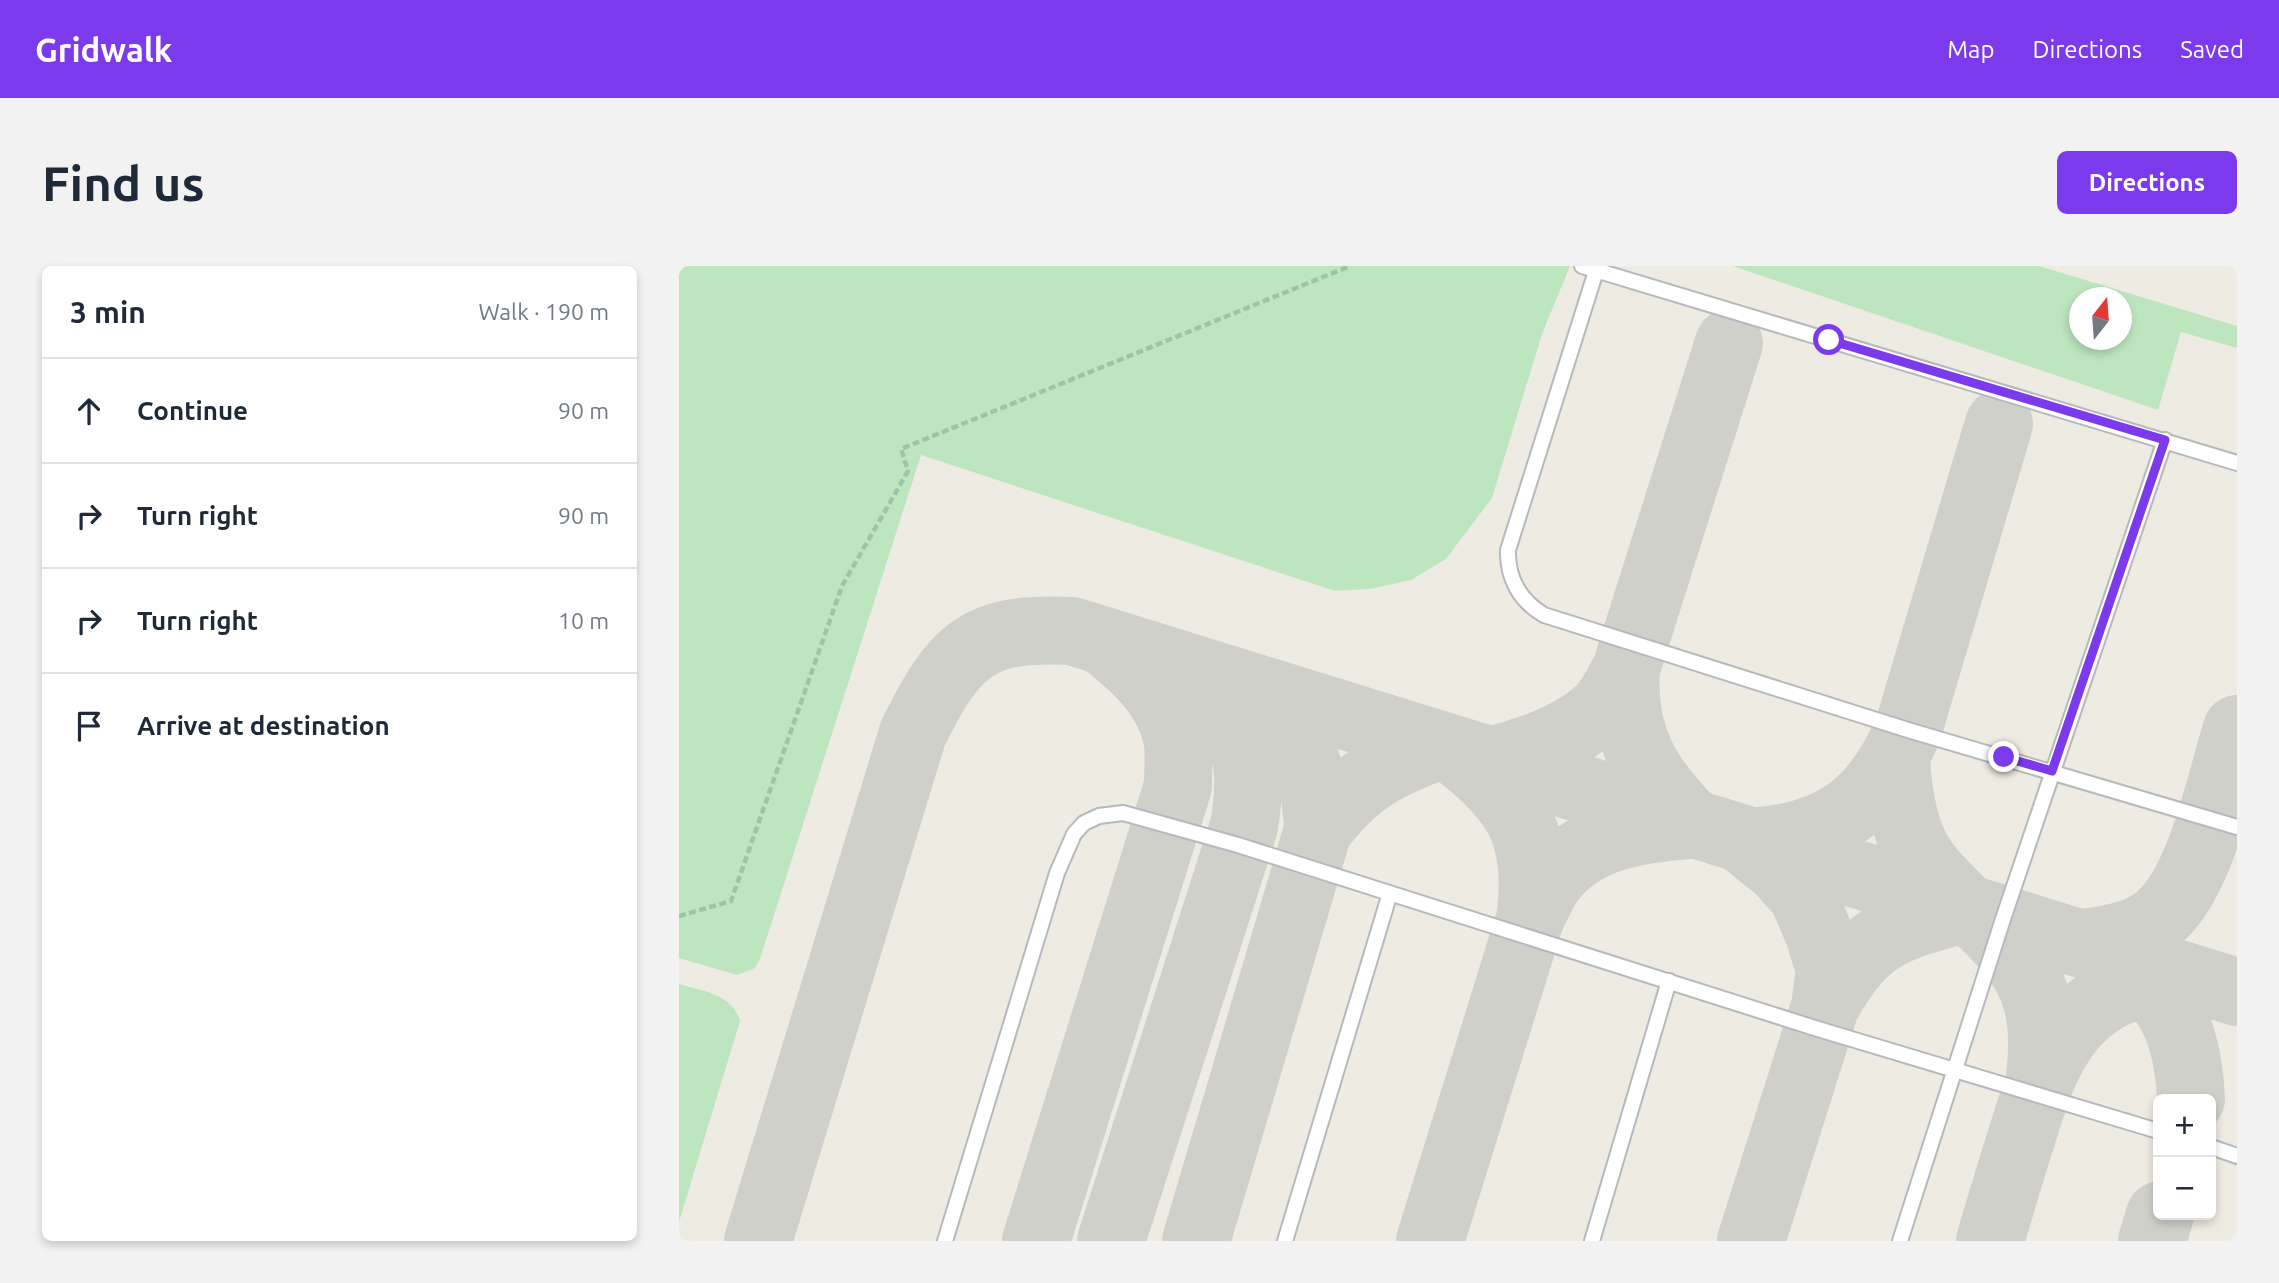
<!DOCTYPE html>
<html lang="en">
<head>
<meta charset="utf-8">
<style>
	:root { --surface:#fff; --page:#f2f2f3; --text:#1f2937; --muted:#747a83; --line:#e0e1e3; --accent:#7c3aed }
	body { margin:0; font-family:Ubuntu,sans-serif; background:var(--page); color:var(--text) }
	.controls { position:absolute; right:21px; bottom:21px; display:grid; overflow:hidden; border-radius:10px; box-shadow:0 4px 10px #0003 }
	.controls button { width:63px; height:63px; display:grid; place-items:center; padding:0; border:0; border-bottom:2px solid var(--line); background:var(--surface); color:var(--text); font:35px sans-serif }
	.compass { position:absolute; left:1390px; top:21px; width:63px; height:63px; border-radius:50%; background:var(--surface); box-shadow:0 4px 10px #0003; rotate:17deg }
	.stop { position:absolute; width:21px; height:21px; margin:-16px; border:5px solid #7c3aed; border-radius:50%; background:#fff }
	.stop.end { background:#7c3aed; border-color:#fff; box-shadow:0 2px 7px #0008 }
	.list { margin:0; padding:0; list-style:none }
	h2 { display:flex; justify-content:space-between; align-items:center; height:91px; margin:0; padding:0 28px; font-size:30px }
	h2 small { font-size:23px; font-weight:400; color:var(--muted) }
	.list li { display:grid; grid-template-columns:46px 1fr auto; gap:21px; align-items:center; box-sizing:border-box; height:105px; padding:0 28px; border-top:2px solid var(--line) }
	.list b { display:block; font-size:26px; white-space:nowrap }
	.list em { font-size:23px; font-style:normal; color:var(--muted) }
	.icon { flex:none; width:38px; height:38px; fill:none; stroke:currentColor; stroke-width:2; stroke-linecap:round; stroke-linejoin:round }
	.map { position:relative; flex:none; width:1558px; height:975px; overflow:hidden; border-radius:10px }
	header { display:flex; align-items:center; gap:42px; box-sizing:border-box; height:98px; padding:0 35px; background:var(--accent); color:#fff }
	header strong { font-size:33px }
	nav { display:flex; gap:38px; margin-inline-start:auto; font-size:24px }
	.intro { display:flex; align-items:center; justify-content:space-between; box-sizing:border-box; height:168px; padding:0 42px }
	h1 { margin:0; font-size:49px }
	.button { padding:18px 32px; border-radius:10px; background:var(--accent); color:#fff; font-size:24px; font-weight:700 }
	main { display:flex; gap:42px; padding:0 42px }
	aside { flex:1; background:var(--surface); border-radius:10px; box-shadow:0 4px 10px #0003 }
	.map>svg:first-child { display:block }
	.green { fill:#bee6be; fill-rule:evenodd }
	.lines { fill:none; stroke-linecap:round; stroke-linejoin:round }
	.taxiway { stroke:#d0d0cb; stroke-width:68 }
	.lane-casing { stroke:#b5b8bd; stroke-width:18 }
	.path { stroke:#97c7a4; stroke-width:4.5; stroke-dasharray:7 3.5; stroke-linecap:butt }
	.lane { stroke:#fff; stroke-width:14 }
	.route { stroke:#7c3aed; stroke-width:9 }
</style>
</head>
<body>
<header>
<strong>Gridwalk</strong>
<nav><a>Map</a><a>Directions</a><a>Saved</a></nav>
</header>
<div class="intro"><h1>Find us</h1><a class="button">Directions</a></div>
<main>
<aside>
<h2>3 min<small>Walk · 190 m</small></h2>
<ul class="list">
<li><svg class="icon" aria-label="ahead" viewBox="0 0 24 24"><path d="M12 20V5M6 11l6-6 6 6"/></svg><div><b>Continue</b></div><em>90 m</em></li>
<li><svg class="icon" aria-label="right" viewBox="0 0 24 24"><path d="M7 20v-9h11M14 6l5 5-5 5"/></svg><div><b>Turn right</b></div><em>90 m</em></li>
<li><svg class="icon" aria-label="right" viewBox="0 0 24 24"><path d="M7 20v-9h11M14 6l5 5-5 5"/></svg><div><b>Turn right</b></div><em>10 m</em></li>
<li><svg class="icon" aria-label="arrive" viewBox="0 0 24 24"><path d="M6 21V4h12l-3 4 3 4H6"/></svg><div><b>Arrive at destination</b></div></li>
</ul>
</aside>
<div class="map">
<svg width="1558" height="975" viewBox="0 0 1558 975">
	<rect width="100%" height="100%" fill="#eeebe2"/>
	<path class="green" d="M0 0H891L863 68 813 232 767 293 732 314 691 323 656 325 242 189 81 693 76 702 58 709 0 692Z
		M1054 0H1360L1558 60V82L1502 66 1479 144ZM1400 32H1442V74H1400Z
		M0 718C23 725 54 728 61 755L0 956Z"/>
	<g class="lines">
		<path class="taxiway" d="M947 403C942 471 969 513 1014 558
			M1217 492C1219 524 1223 556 1238 585 1249 605 1267 621 1283 637 1345 695 1371 722 1361 811
			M811 495C848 485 891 472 920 445 932 434 939 417 947 403L1050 77
			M639 564C677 515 703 501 759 480
			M1065 575 1100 603 1124 630 1140 668 1151 703 1146 741 1072 975
			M1072 576C1154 570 1196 539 1229 464L1320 158
			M851 653C857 641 863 626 871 615 903 571 959 563 1009 559
			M1401 677C1427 674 1456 670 1477 654 1522 620 1541 516 1558 463
			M1437 693C1493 727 1509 770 1512 833
			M1146 741C1185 669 1213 662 1289 642
			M79 975 234 467C275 385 297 360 393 365L1558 726
			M357 975 499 520C499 504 501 486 498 471 488 429 459 403 428 378
			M432 975 565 560C578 479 562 449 497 400
			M517 975 639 564C636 497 621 471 576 423
			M751 975 851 653C862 572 841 535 777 486
			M1311 975C1321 941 1331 907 1342 873 1363 803 1386 734 1468 717 1483 714 1500 714 1515 713
			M1473 975 1481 949"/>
		<g class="lane-casing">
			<path id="lane" d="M903 0 1558 197
				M917 5 829 284C828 312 841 335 865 349L1229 464 1558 561
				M1532 881 1558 890
				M266 975 378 607 395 568 405 557 420 550 444 547 559 579 1139 763 1479 865
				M606 975 711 627
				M913 975 990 715
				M1221 975 1324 653 1486 174"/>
		</g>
		<path class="path" d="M0 650 52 635 163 320 229 205 222 183 671 0"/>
		<use href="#lane" class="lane"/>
	</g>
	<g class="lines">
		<path class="route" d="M1150 74 1486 174 1373 505 1325 491"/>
	</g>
</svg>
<div class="controls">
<button>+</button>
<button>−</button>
</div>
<svg class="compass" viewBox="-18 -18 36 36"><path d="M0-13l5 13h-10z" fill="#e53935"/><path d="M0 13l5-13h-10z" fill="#747a83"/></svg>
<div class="stop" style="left:1150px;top:74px"></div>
<div class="stop end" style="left:1325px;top:491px"></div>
</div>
</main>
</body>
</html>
